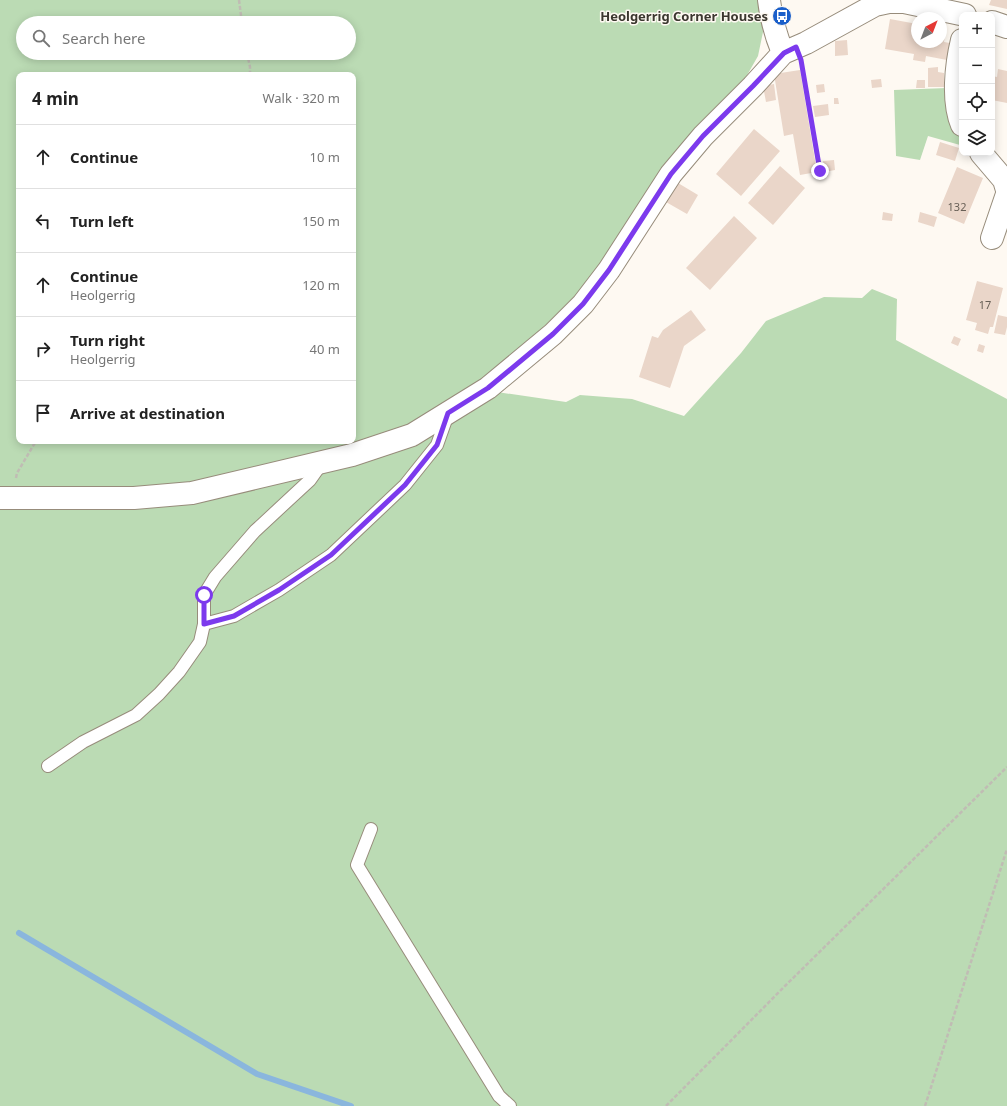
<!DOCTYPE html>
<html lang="en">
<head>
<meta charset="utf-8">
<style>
	:root { --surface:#fff; --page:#f2f2f2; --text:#222; --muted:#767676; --line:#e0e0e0 }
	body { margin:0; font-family:"Noto Sans",sans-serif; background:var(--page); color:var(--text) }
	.controls { position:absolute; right:12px; top:12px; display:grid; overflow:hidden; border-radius:8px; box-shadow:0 2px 10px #0003 }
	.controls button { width:36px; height:36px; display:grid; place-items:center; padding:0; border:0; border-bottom:1px solid var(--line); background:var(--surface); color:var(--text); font:20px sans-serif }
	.compass { position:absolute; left:911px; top:12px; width:36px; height:36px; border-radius:50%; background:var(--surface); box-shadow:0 2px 10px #0003; rotate:42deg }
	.stop { position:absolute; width:12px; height:12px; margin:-9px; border:3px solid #7c3aed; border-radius:50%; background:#fff }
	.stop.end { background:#7c3aed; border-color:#fff; box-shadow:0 1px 4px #0008 }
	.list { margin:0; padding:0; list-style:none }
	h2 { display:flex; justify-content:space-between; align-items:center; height:52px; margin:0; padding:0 16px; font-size:17px }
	h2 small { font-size:13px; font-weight:400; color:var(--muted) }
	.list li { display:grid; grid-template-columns:26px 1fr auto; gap:12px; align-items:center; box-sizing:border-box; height:64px; padding:0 16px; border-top:1px solid var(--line) }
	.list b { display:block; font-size:15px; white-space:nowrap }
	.list p { margin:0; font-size:13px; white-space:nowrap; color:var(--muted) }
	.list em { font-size:13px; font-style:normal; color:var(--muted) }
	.icon { flex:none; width:22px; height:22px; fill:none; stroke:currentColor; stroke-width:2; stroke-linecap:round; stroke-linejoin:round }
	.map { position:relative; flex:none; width:1007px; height:1106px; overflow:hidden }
	.search { position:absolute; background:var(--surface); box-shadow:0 2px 10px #0003; left:16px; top:16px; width:340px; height:44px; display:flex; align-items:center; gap:10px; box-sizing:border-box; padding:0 14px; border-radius:22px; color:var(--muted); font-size:15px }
	.panel { position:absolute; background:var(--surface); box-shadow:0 2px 10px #0003; left:16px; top:72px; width:340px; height:372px; border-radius:8px }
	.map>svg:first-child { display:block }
	.green { fill:#bbdbb4; fill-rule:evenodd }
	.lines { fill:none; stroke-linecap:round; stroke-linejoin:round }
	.stream { stroke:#8ab6dd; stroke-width:6 }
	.building { fill:#ead6c9 }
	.lane-casing { stroke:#978c7b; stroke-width:14 }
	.street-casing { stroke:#978c7b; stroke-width:24 }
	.path { stroke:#c0bcb4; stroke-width:2.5; stroke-dasharray:4 2; stroke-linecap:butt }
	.lane { stroke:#fff; stroke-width:12 }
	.street { stroke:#fff; stroke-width:22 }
	.route { stroke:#7c3aed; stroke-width:5 }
	.labels { text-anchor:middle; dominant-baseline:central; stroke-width:3; stroke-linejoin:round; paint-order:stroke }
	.number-label { font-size:11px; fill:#675f56 }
	.poi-label { font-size:13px; font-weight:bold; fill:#3b372f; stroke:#fef9f2; text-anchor:end }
</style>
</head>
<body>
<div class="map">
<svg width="1007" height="1106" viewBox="0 0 1007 1106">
	<rect width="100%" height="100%" fill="#fef9f2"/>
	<path class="green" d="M0 0H760L763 32 758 56 746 77 664 169 580 297 543 327 553 342 497 392 566 402 580 395 632 399 684 416 741 353 766 321 824 297 862 298 872 289 897 299 896 340 1007 399V1106H0ZM23 23H349V53H23ZM19 75H353V441H19Z
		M947 88 961 134 960 145 928 136 920 160 896 156 894 90Z"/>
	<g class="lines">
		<path class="stream" d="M19 933 257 1074 351 1106"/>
	</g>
	<path class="building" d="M991 0H1007V9L989 5Z
		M890 19 917 24V42H941V28L946 29 944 42 950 43 947 60 926 56 925 62 913 60 914 54 885 49Z
		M847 40 848 55 835 56V41Z
		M938 67V72L944 73V87H928V68Z
		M998 69 1007 71V103L992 100V76L997 77Z
		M800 70 817 172 800 175 793 134 784 136 774 74Z
		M881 79 882 87 872 88 871 80Z
		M917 80H925V88H916Z
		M774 84 776 100 766 102 763 86Z
		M824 84 825 92 817 93 816 85Z
		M834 98H838L839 104H834Z
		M828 104 829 115 815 117 813 106Z
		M754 129 780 151 741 196 716 174Z
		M940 142 959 148 955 161 936 155Z
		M834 160 835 170 824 172 823 161Z
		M780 166 805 188 773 225 748 203Z
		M957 167 983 178 964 224 938 213Z
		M678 183 698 195 687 214 666 202Z
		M883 212 893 214 892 221 882 220Z
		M920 212 937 217 934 227 918 222Z
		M734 216 757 238 710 290 686 268Z
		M977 281 1003 288 993 327H990L988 334 975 330 977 323 966 320Z
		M691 310 706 330 684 346 670 388 639 377 652 336 658 338 663 330Z
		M998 315 1007 317V327L1005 335 994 333Z
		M954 336 961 339 958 346 951 343Z
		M979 344 985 346 983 353 977 351Z"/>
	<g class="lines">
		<g class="lane-casing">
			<path id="lane" d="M204 624 234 616 279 590 331 555 405 485 437 445 448 414
				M48 766 83 742 136 715 159 694 179 672 200 642 204 624V595L215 577 255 531 310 480 322 463
				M371 829 357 865 499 1096 510 1106"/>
		</g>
		<g class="street-casing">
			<path id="street" d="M769 0C771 19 776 36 783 53
				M992 22 1007 27
				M962 40C956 65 952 101 962 125
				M981 153 1004 180 1007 190
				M992 238 1007 194
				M0 498H134L192 493 352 455 412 435 488 388 553 334 583 304 609 270 671 174 703 136 753 86 783 53 806 43 875 5 889 2H904L965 15"/>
		</g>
		<path class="path" d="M239 0 242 23
			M247 53 250 67V75
			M802 67 819 171
			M16 478 17 473 36 441
			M666 1106 786 985 1007 767
			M925 1106 1007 849"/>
		<use href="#lane" class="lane"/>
		<use href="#street" class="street"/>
	</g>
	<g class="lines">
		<path class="route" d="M204 595V624L234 616 279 590 331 555 405 485 437 445 448 413 488 388 553 334 583 304 609 270 671 174 703 136 753 86 784 53 796 47 801 60 820 171"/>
	</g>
	<defs>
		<g id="bus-disc" transform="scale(1)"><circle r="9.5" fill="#1a5fca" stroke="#fef9f2"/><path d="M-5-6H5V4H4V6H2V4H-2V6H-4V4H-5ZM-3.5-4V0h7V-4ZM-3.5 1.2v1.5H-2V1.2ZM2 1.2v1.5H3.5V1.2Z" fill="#fff"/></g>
	</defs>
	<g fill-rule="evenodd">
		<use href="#bus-disc" x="782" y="16"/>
	</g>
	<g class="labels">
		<g class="number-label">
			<text x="957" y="206">132</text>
			<text x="985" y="304">17</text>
		</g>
		<g class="poi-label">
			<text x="768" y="16">Heolgerrig Corner Houses</text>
		</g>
	</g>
</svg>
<div class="controls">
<button>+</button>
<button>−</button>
<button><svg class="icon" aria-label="locate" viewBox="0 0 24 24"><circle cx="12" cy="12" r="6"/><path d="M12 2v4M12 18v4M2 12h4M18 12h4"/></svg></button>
<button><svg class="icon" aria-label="layers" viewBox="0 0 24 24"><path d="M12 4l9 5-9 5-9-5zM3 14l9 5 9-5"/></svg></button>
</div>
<svg class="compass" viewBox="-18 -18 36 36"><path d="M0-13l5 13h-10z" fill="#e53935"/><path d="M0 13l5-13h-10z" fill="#767676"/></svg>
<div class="stop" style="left:204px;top:595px"></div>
<div class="stop end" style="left:820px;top:171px"></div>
<div class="search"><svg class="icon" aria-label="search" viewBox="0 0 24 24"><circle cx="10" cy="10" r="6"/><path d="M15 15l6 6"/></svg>Search here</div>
<section class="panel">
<h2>4 min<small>Walk · 320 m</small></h2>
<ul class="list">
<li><svg class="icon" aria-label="ahead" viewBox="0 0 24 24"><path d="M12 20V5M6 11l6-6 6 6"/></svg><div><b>Continue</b></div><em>10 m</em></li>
<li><svg class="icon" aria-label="left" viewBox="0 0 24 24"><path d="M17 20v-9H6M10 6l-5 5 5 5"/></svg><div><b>Turn left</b></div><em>150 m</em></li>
<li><svg class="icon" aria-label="ahead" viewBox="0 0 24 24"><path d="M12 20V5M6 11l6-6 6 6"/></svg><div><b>Continue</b><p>Heolgerrig</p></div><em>120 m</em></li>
<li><svg class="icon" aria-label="right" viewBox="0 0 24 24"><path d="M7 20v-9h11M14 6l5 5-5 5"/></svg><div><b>Turn right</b><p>Heolgerrig</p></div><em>40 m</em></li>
<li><svg class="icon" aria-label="arrive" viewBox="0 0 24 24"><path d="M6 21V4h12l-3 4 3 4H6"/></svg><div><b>Arrive at destination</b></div></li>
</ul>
</section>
</div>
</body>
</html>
